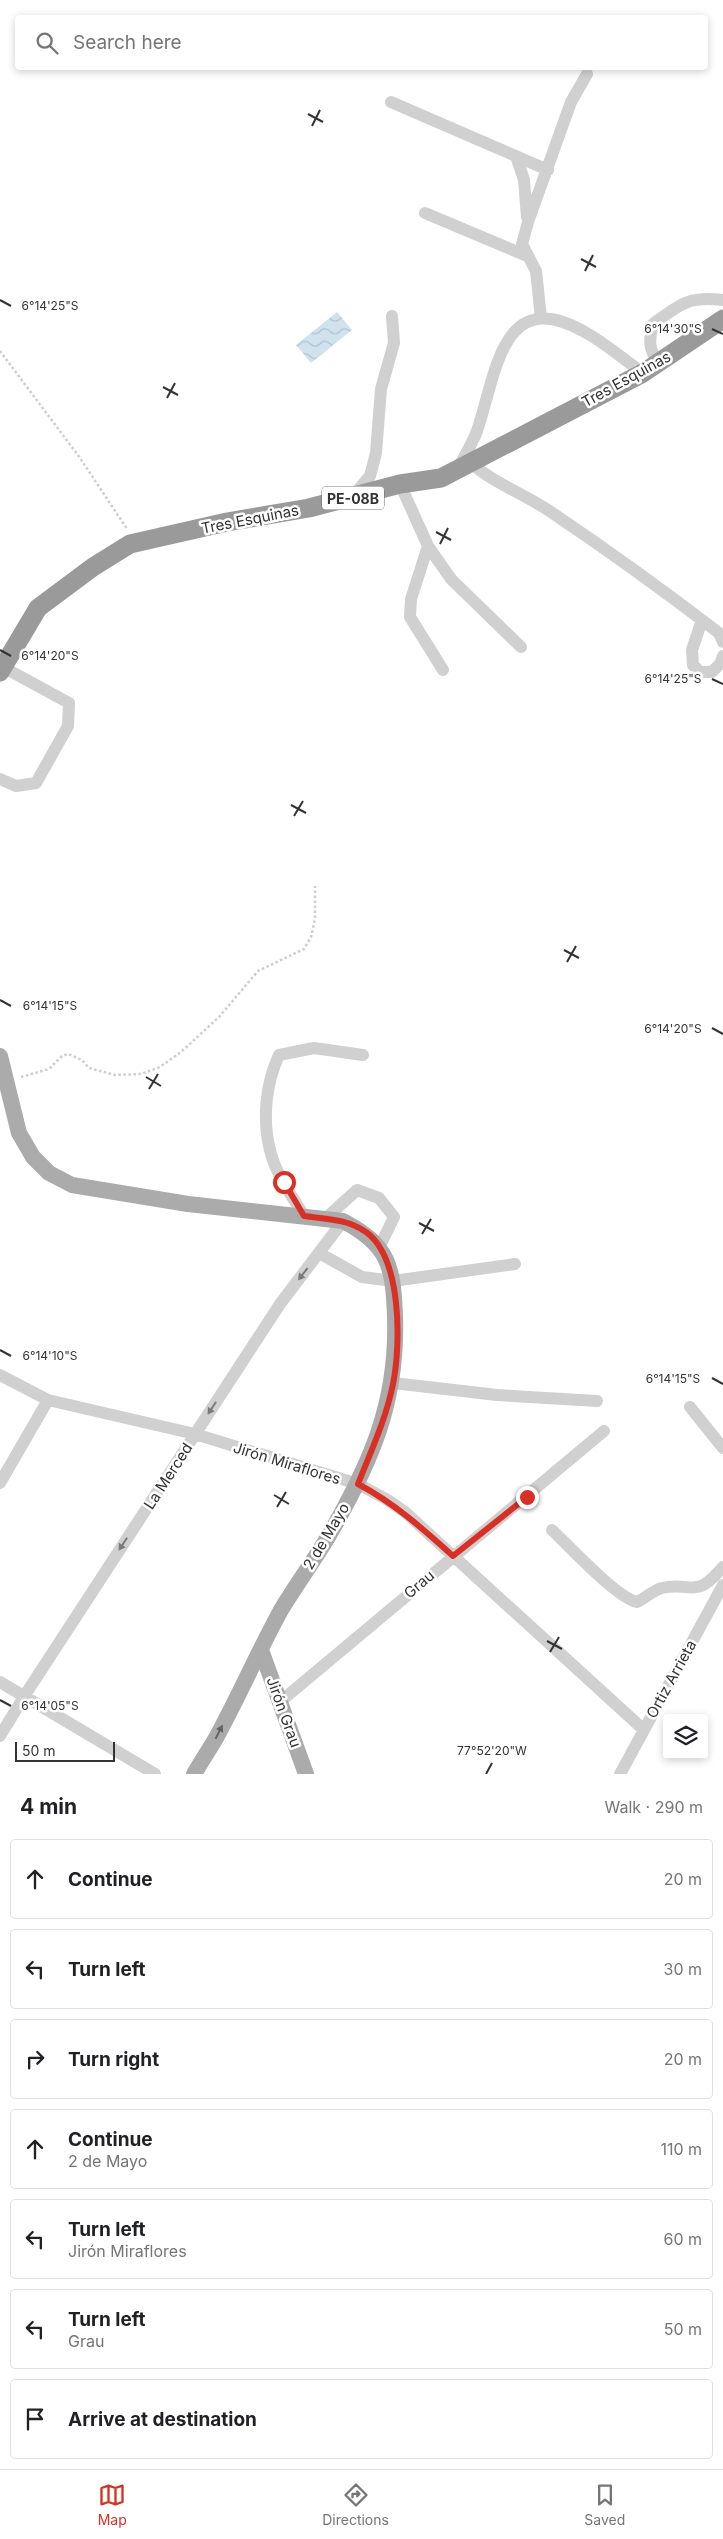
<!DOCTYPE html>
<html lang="en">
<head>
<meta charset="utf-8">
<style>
	:root { --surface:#fff; --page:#f2f2f2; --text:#202124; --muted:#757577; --line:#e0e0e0; --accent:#d93025 }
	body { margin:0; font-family:Inter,sans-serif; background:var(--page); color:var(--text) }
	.controls { position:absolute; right:15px; bottom:15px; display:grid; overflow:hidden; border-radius:5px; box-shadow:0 2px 8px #0003 }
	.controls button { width:45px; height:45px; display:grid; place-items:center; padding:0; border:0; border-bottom:1px solid var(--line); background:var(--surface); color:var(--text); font:25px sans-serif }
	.scale { position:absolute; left:15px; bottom:12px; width:100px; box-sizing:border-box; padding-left:5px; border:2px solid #333; border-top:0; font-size:14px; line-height:18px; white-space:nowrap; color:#333; -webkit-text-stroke:4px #fff; paint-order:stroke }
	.stop { position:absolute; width:15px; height:15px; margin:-11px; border:4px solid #d93025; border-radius:50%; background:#fff }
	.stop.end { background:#d93025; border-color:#fff; box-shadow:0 1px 5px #0008 }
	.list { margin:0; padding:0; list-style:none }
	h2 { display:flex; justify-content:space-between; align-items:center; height:65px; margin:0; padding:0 20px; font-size:21px }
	h2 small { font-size:16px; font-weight:400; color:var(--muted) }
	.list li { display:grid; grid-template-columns:32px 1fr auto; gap:15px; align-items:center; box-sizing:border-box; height:80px; margin:0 10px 10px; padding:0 10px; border:1px solid var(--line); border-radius:5px }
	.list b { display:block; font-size:19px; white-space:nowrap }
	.list p { margin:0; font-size:16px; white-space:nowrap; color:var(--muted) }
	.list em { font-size:16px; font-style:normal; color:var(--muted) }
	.icon { flex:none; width:28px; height:28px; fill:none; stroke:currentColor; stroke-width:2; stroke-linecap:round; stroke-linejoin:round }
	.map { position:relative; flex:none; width:723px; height:1774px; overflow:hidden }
	.search { position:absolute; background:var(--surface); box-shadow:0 2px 8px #0003; left:15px; right:15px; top:15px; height:55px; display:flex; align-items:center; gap:12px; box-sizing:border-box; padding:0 18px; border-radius:5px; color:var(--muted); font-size:19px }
	.sheet { height:695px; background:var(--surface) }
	nav { display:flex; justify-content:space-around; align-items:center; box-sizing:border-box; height:70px; border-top:1px solid var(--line); background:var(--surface); font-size:14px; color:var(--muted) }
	nav a { display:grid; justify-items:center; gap:2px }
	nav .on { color:var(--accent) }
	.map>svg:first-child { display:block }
	.water { fill:url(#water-waves) }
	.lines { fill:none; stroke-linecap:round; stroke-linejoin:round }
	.path { stroke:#cdcdcd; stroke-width:2.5; stroke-dasharray:2.5 2.5; stroke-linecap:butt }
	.minor { stroke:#d0d0d0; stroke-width:12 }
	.major { stroke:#ababab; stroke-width:16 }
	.highway { stroke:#9a9a9a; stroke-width:19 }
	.oneway { fill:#7a7a7a }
	.oneway2 { fill:#636363 }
	.route { stroke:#d93025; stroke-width:6 }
	.ticks { fill:none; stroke:#333; stroke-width:2 }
	.labels { text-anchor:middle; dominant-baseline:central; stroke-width:5; stroke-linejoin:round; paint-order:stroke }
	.shield { fill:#fff; stroke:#707070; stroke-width:1 }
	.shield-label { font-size:14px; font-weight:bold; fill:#333 }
	.street-label { font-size:15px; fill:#333; stroke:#fff }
	.ticks-label { font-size:12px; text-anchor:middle; fill:#333; stroke:#fff; stroke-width:5; stroke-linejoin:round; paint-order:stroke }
</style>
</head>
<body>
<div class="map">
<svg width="723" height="1774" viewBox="0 0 723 1774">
	<defs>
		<pattern id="water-waves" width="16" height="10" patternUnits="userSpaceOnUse" patternTransform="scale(1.25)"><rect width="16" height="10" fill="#cfe2ee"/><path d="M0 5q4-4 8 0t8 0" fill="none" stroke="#b2c2cd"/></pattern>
	</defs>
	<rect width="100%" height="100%" fill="#fff"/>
	<path class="water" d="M337 312 352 330 311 363 296 345Z"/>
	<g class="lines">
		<path class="path" d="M0 351 80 458 127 529
			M21 1077 49 1069 62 1056 68 1054 82 1060 89 1068 115 1075 141 1074 160 1067 181 1052 219 1017 258 971 304 949 311 937 315 919V886"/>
		<path class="minor" d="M391 102 548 170
			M516 156 524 180 527 217
			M425 213 527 256
			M541 318 536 271 522 244 528 222 571 102 587 74
			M659 363C648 349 649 340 653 324 680 304 688 296 723 300
			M470 462C493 483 522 493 548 510 606 549 663 590 719 633L723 642
			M458 468C465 456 472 444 477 431 496 376 501 285 583 331 604 342 623 359 643 373
			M400 484 428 546 451 579 521 647
			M353 496 370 476 376 453 381 389 394 343 392 316
			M428 546 411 599 410 617 443 670
			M702 620 692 650 693 665 700 672H712L720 664 723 656
			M0 779 16 786 36 783 68 726 69 703 3 667
			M304 1216C292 1196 275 1173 270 1150 262 1119 266 1083 279 1055L314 1048 363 1055
			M325 1219 357 1190 379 1198 394 1217 380 1246
			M319 1253 362 1277 393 1281 515 1264
			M0 1375 48 1400 195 1434 358 1484 386 1499 405 1512 644 1730
			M393 1383 497 1395 597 1401
			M690 1407 723 1448
			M0 1483 48 1400
			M552 1530C570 1547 616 1597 637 1602 645 1598 654 1590 662 1588 694 1581 694 1601 723 1567
			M0 1682 155 1774
			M281 1701 604 1431
			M0 1736 25 1695 280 1304 343 1221
			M620 1774 723 1585"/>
		<path class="major" d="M0 1056 19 1133 33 1157 49 1173 72 1185 188 1204 343 1221C389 1245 393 1266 395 1316 398 1402 371 1463 328 1537 313 1562 296 1585 281 1610 258 1652 239 1696 216 1738 209 1750 201 1762 194 1774
			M261 1650 306 1774"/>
		<path class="highway" d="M0 672 38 608 93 567 130 544 227 522 309 508 400 484 441 478 643 373 723 319"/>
	</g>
	<defs><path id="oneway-solid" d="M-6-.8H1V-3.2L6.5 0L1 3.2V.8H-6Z" transform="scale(1.25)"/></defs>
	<g class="oneway">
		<use href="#oneway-solid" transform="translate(303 1274) rotate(128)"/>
		<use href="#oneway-solid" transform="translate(212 1408) rotate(123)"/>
		<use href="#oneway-solid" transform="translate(123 1544) rotate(123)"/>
	</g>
	<use class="oneway2" href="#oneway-solid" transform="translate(219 1732) rotate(-63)"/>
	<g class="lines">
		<path class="route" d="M284 1182 304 1216C326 1219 347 1219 366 1232 402 1258 401 1344 393 1384 386 1419 371 1451 358 1484 394 1503 422 1528 453 1556L527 1497"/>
	</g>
	<path class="ticks" d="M308 114 323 122M312 126 320 110M581 259 596 267M585 271 593 255M0 300 11 306M712 329 723 334M163 387 178 395M167 398 175 383M436 532 451 540M440 544 448 528M0 650 11 656M712 679 723 684M291 805 306 813M294 816 303 801M564 950 579 958M567 962 576 946M0 1000 11 1006M712 1028 723 1034M146 1077 161 1086M149 1089 158 1074M419 1223 434 1231M422 1234 431 1219M0 1350 11 1356M712 1378 723 1384M274 1495 289 1504M277 1507 286 1492M547 1641 562 1649M550 1652 559 1637M0 1700 11 1706M486 1774 492 1763"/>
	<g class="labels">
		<rect class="shield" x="322" y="486.5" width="62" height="23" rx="4"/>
		<g class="shield-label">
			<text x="353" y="498">PE-08B</text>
		</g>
		<g class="street-label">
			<text transform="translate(626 379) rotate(-29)">Tres Esquinas</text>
			<text transform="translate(250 519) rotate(-11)">Tres Esquinas</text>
			<text transform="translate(287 1463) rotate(17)">Jirón Miraflores</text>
			<text transform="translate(168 1476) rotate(-57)">La Merced</text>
			<text transform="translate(326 1536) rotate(-59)">2 de Mayo</text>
			<text transform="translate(419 1584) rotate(-40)">Grau</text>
			<text transform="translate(671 1679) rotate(-61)">Ortiz Arrieta</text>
			<text transform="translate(284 1712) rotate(70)">Jirón Grau</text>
		</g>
	</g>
	<g class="ticks-label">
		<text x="50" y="310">6°14'25"S</text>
		<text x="673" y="333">6°14'30"S</text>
		<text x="50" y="660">6°14'20"S</text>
		<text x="673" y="683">6°14'25"S</text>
		<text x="50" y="1010">6°14'15"S</text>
		<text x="673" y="1033">6°14'20"S</text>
		<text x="50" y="1360">6°14'10"S</text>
		<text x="673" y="1383">6°14'15"S</text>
		<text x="50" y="1710">6°14'05"S</text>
		<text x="492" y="1755">77°52'20"W</text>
	</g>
</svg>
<div class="controls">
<button><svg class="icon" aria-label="layers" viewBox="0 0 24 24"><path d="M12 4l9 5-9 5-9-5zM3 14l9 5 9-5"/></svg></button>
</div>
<div class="scale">50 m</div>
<div class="stop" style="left:284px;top:1182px"></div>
<div class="stop end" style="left:527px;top:1497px"></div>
<div class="search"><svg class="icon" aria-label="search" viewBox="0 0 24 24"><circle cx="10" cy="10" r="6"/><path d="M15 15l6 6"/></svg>Search here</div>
</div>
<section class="sheet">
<h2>4 min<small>Walk · 290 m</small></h2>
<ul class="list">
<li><svg class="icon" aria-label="ahead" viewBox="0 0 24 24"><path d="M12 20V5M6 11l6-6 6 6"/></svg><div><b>Continue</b></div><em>20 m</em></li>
<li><svg class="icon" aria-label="left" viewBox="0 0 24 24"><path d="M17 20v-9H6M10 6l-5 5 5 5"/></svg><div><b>Turn left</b></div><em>30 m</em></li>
<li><svg class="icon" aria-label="right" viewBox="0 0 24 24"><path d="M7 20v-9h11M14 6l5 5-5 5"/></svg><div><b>Turn right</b></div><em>20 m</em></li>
<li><svg class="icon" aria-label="ahead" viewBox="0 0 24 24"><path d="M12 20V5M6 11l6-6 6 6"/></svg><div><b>Continue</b><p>2 de Mayo</p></div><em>110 m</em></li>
<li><svg class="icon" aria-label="left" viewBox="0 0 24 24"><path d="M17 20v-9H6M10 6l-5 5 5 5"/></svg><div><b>Turn left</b><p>Jirón Miraflores</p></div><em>60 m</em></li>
<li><svg class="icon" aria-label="left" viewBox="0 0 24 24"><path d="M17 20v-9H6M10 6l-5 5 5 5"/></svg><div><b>Turn left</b><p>Grau</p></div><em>50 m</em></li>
<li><svg class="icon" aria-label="arrive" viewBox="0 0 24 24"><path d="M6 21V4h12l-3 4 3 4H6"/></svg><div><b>Arrive at destination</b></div></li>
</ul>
</section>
<nav>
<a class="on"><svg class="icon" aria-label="map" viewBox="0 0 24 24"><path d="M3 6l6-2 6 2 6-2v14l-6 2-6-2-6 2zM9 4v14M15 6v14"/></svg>Map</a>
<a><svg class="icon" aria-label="directions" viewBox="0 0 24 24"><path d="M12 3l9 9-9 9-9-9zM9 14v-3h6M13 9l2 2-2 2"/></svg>Directions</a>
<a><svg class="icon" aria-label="saved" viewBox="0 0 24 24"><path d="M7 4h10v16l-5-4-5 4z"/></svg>Saved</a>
</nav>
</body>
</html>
